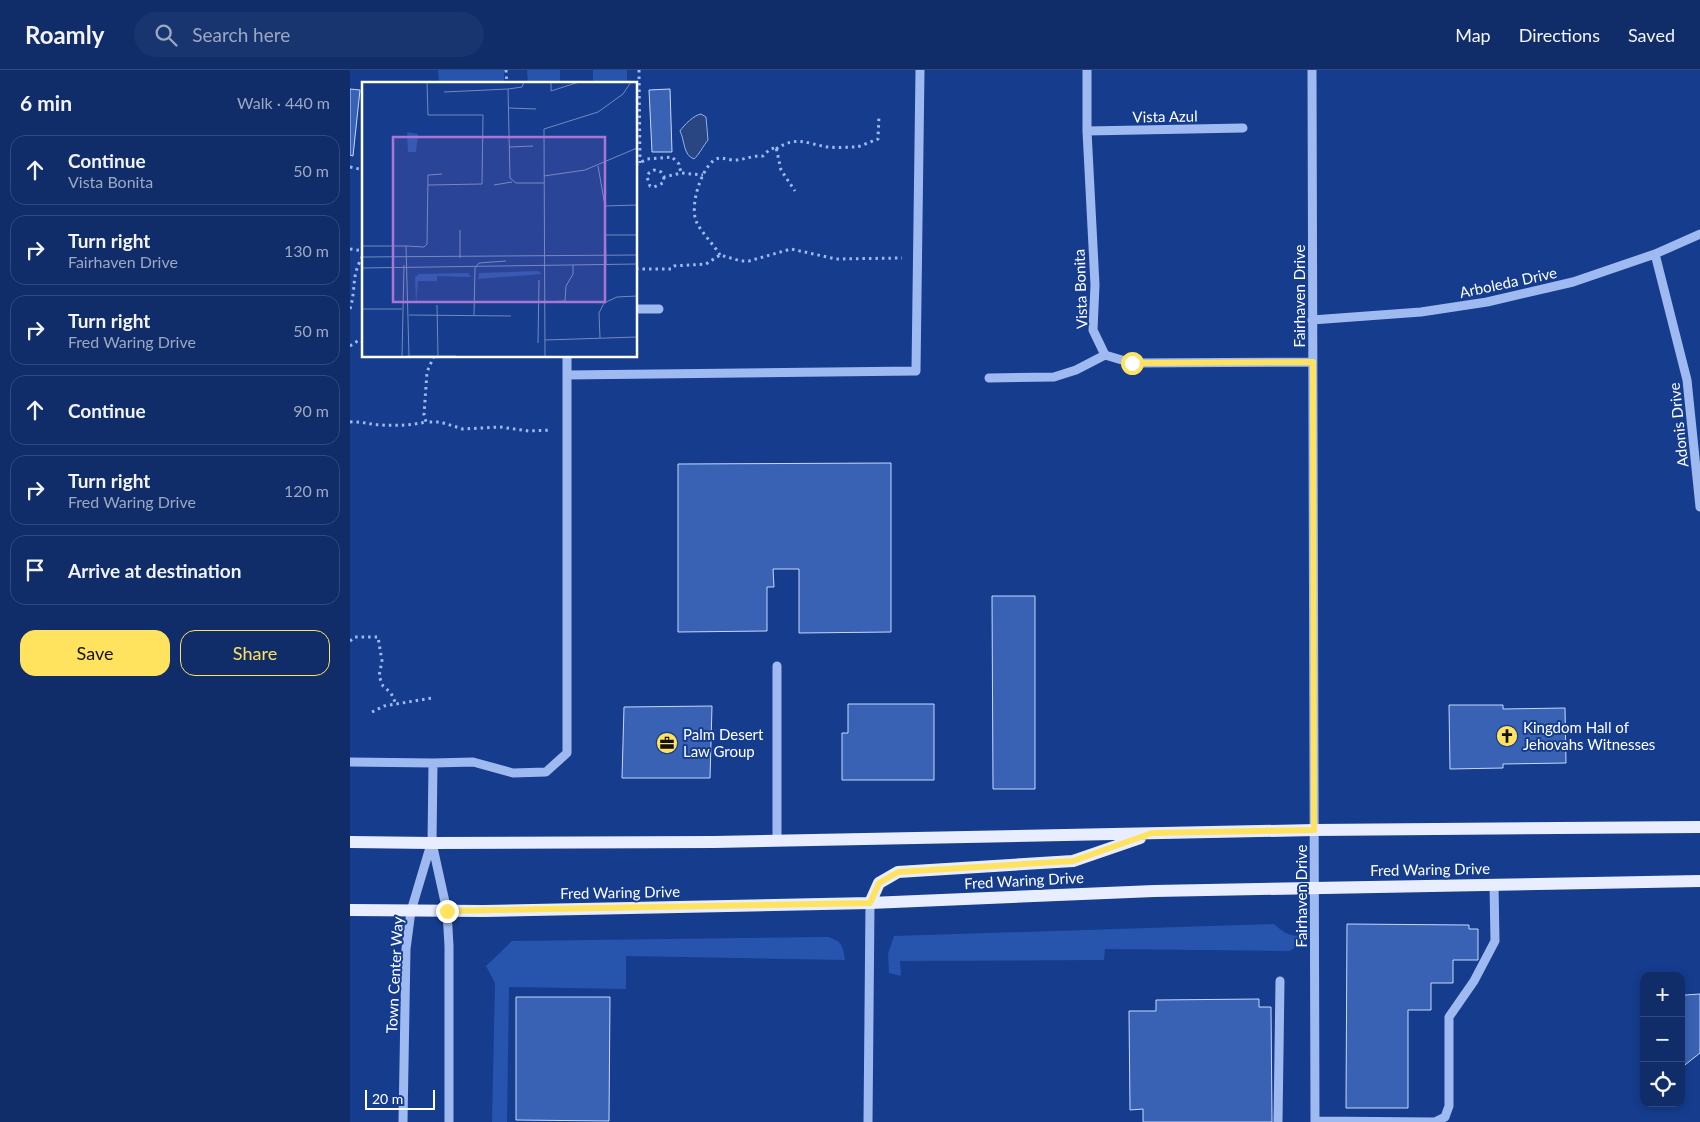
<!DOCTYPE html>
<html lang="en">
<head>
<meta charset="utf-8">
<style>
	:root { --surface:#102d6a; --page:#193570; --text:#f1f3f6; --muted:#9ca8c1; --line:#30497e; --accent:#ffe25e }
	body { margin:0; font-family:Lato,sans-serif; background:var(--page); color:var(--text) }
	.controls { position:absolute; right:15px; bottom:15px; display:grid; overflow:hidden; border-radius:10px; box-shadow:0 2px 8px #0003 }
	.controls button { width:45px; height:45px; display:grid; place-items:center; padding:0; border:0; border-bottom:1px solid var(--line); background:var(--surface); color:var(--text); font:25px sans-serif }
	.scale { position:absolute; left:15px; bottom:12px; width:70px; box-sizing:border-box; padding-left:5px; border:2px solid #fff; border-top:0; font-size:14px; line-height:18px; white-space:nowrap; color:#fff; -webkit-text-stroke:4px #153c8d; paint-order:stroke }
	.stop { position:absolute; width:15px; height:15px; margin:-11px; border:4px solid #ffe25e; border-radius:50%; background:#fff }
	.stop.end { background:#ffe25e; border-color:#fff; box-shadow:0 1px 5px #0008 }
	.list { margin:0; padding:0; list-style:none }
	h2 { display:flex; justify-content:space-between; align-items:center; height:65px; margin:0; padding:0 20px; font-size:21px }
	h2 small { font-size:16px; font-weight:400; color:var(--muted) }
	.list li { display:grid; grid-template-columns:32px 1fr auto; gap:15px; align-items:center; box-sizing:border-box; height:70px; margin:0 10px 10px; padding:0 10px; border:1px solid var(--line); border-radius:15px }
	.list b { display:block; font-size:19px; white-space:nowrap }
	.list p { margin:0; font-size:16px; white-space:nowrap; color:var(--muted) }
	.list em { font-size:16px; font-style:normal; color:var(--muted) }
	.actions { display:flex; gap:10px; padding:15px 20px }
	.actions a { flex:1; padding:11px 0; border:1px solid var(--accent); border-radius:15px; text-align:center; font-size:18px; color:var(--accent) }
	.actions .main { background:var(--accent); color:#111 }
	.icon { flex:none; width:28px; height:28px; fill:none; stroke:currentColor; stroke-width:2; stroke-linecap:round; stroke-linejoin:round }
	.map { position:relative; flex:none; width:1350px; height:1052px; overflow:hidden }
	header { display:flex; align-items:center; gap:30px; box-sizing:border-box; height:70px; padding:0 25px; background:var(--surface); border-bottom:1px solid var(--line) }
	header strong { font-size:24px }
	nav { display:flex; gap:28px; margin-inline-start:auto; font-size:18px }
	.search { width:350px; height:45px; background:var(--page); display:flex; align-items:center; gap:12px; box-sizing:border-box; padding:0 18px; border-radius:28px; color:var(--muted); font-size:19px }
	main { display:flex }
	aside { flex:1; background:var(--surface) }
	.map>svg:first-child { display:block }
	.green { fill:#2754ac }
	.water { fill:#294683; stroke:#91b3f3 }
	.building { fill:#3962b4; stroke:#c5d8fb }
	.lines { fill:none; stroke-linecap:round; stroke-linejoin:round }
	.path { stroke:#9fbaf0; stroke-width:3; stroke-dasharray:2.5 4; stroke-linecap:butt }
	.minor { stroke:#9fbaf0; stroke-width:9 }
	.major { stroke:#e8eeff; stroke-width:12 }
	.route { stroke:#ffe25e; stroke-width:6 }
	.labels { text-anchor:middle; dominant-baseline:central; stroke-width:4; stroke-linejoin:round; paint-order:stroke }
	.street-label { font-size:15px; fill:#fff; stroke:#153c8d }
	.poi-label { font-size:15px; fill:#fff; stroke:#153c8d; text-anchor:start }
	.inset-road { fill:none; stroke:#738abb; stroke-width:1 }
	.view { fill:#a976d5; fill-opacity:0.15; stroke:#a976d5; stroke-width:2.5 }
	.inset-edge { fill:none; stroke:#fff; stroke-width:2.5 }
</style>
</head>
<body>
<header>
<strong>Roamly</strong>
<div class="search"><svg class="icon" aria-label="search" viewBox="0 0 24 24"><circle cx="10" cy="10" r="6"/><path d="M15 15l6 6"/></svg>Search here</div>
<nav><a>Map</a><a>Directions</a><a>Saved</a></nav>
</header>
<main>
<aside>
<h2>6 min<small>Walk · 440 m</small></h2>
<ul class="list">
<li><svg class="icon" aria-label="ahead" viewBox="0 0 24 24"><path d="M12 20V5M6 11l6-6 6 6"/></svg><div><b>Continue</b><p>Vista Bonita</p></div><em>50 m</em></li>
<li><svg class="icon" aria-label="right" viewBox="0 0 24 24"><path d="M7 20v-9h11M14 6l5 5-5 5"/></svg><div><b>Turn right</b><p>Fairhaven Drive</p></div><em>130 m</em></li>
<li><svg class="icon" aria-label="right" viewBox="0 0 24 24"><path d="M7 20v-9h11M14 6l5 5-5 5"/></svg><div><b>Turn right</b><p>Fred Waring Drive</p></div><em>50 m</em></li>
<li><svg class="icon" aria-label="ahead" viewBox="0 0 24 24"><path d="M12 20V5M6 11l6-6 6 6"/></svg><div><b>Continue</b></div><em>90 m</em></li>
<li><svg class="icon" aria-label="right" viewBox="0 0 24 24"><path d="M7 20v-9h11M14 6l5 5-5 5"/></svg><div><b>Turn right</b><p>Fred Waring Drive</p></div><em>120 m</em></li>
<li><svg class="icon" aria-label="arrive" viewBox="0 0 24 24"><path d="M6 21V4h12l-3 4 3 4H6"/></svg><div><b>Arrive at destination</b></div></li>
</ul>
<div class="actions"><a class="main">Save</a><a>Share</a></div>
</aside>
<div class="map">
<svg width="1350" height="1052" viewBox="0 0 1350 1052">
	<rect width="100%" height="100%" fill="#153c8d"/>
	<path class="green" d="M88 0H154V14H89Z
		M177 0H210V14H178Z
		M243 0H277V14H243Z
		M924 854C933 862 938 866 950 866V874L940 881 755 879 754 890 550 891 551 906 539 903 538 884 544 866Z
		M478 867C492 871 493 876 495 890L276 886V919L159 917 157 1052H142L145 913 136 896 162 871Z"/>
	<path class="water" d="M351 44 356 47 358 70C354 75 348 86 344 89 333 85 335 71 330 61 334 55 344 45 351 44Z"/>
	<path class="building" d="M0 19 10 20 3 86 0 85Z
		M320 19 322 82H302L299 20Z
		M541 393V562L449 563V499H423L424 517H417V561L328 562V394Z
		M642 526H685V719H643Z
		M498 634H584V710H492V663H498Z
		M1099 635H1153V639L1215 638 1216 693 1153 694V698L1100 699Z
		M362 636 360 708H272L274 637Z
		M997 854 1119 855V859H1128V890H1103V913H1081V940H1058V1038H996Z
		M1331 921 1335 925 1350 924V983L1331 998Z
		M166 927H260L259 1051 166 1050Z
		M909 929V937H921L922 1052H793V1039L780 1040 779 941H806V930Z"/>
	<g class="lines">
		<path class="path" d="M156 0 157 14
			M289 0 290 93
			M426 79C447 65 457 74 478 77 487 78 497 77 506 77 513 76 521 71 528 69L529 45
			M286 95 297 89 322 87 329 94 331 103
			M0 97 14 100
			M314 107 313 113 304 117 300 116 297 107 299 103 304 100 311 102 314 107 331 103 353 105
			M0 179 14 181
			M370 185C364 175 352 163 347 153 339 138 350 102 363 91 369 86 375 89 382 90 392 91 402 85 413 86L419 80 426 77 431 100 445 121
			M286 199H321L324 196 356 194 370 185 391 191H399L441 179 486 189 552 188
			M0 239C7 215 0 207 14 184
			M0 276 9 270 14 272
			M84 286 77 302 74 345 76 352H90L113 359 150 357 179 361 201 360
			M0 352C11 351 21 355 32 355 47 356 62 355 76 352
			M0 571 5 567H28L32 591 29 606 33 616 41 623 46 634
			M22 642 34 636 82 628"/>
		<path class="minor" d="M737 0V61L745 215 743 260 755 285 782 293 963 292
			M962 0 965 1052
			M737 61 893 58
			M1305 184 1337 310 1350 437
			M286 239H309
			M962 250 1071 242 1137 232 1223 212 1305 184 1350 164
			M217 305 566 301 570 0
			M639 308 704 307 726 300 755 285
			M427 596V770
			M0 692 83 693 82 773 97 841 99 876V1052
			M83 693 123 692 163 703 196 702 217 683V286
			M965 1051 1085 1052 1095 1047 1099 1036V947L1124 911 1145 871 1144 814
			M53 1052 56 879 61 841 81 774
			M518 1052 520 833
			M928 1052 930 911"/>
		<path class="major" d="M0 772 82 773 364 772 964 760 1350 757
			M520 833 529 813 548 802 723 791 790 768
			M0 840 134 841 520 833 804 821 1350 811"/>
	</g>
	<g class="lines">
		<path class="route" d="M97 841 520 833 529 813 548 802 723 791 802 763 964 760 963 292 782 293"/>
	</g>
	<defs>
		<g id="church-disc" transform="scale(1.125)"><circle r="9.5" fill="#ffe25e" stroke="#153c8d"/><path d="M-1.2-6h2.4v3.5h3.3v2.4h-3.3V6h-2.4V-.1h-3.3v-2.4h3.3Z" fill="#111"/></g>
		<g id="office-disc" transform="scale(1.125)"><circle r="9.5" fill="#ffe25e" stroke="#153c8d"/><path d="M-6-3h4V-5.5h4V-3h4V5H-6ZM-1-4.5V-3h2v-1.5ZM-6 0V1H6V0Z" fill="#111"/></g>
	</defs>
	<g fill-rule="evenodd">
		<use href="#church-disc" x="1157" y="666"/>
		<use href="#office-disc" x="317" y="673"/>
	</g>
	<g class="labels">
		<g class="street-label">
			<text transform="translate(815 46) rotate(-1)">Vista Azul</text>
			<text transform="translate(1158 212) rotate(-12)">Arboleda Drive</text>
			<text transform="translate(730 219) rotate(-92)">Vista Bonita</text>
			<text transform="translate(949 226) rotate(-90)">Fairhaven Drive</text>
			<text transform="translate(1328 355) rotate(-96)">Adonis Drive</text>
			<text transform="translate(1080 799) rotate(-1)">Fred Waring Drive</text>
			<text transform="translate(674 810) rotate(-3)">Fred Waring Drive</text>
			<text transform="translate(270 822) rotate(-1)">Fred Waring Drive</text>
			<text transform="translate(951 826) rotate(-90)">Fairhaven Drive</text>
			<text transform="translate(44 905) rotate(-87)">Town Center Way</text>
		</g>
		<g class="poi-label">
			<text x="1173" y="657">Kingdom Hall of<tspan x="1173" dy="17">Jehovahs Witnesses</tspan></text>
			<text x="333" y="664">Palm Desert<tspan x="333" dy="17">Law Group</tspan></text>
		</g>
	</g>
	<g transform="translate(12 12)">
		<rect width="275" height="275" fill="#153c8d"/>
		<path d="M45 50 56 52 54 70H46ZM176 189 180 192 116 197 117 191ZM106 191 109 195 75 194V199H56L54 223 53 195 57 192Z" fill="#2754ac"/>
		<path class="inset-road" d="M65 0 66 33H121L120 102 66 103M189 0V9L217 0M146 7 148 96 154 101H182M82 10 146 7 160 5 162 0M147 26 174 27M147 65 171 64M236 84 243 124 244 182M182 94 223 88 275 66M132 103 150 100M243 124 275 123M98 148V176M243 153H275M0 164H44L47 275M44 164 62 165 65 162 66 93 80 92M0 175 275 173M0 186 275 182M113 186 117 181 144 179M183 220 203 219 204 204 211 192V183M75 223 76 274M0 227H40M47 233 149 234M112 233 113 186M238 256 237 231 242 221 255 215 275 214M183 258 275 255M176 261 177 198M45 274H94M40 275 42 183M183 275 182 47 236 30 261 12 269 0"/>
		<path class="view" d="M31 55H243V220H31Z"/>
		<rect width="275" height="275" class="inset-edge"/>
	</g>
</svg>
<div class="controls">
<button>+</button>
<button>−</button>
<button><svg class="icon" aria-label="locate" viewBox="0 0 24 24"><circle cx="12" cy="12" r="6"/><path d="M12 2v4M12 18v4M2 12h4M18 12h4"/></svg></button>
</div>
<div class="scale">20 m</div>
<div class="stop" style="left:782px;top:293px"></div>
<div class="stop end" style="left:97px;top:841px"></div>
</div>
</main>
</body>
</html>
